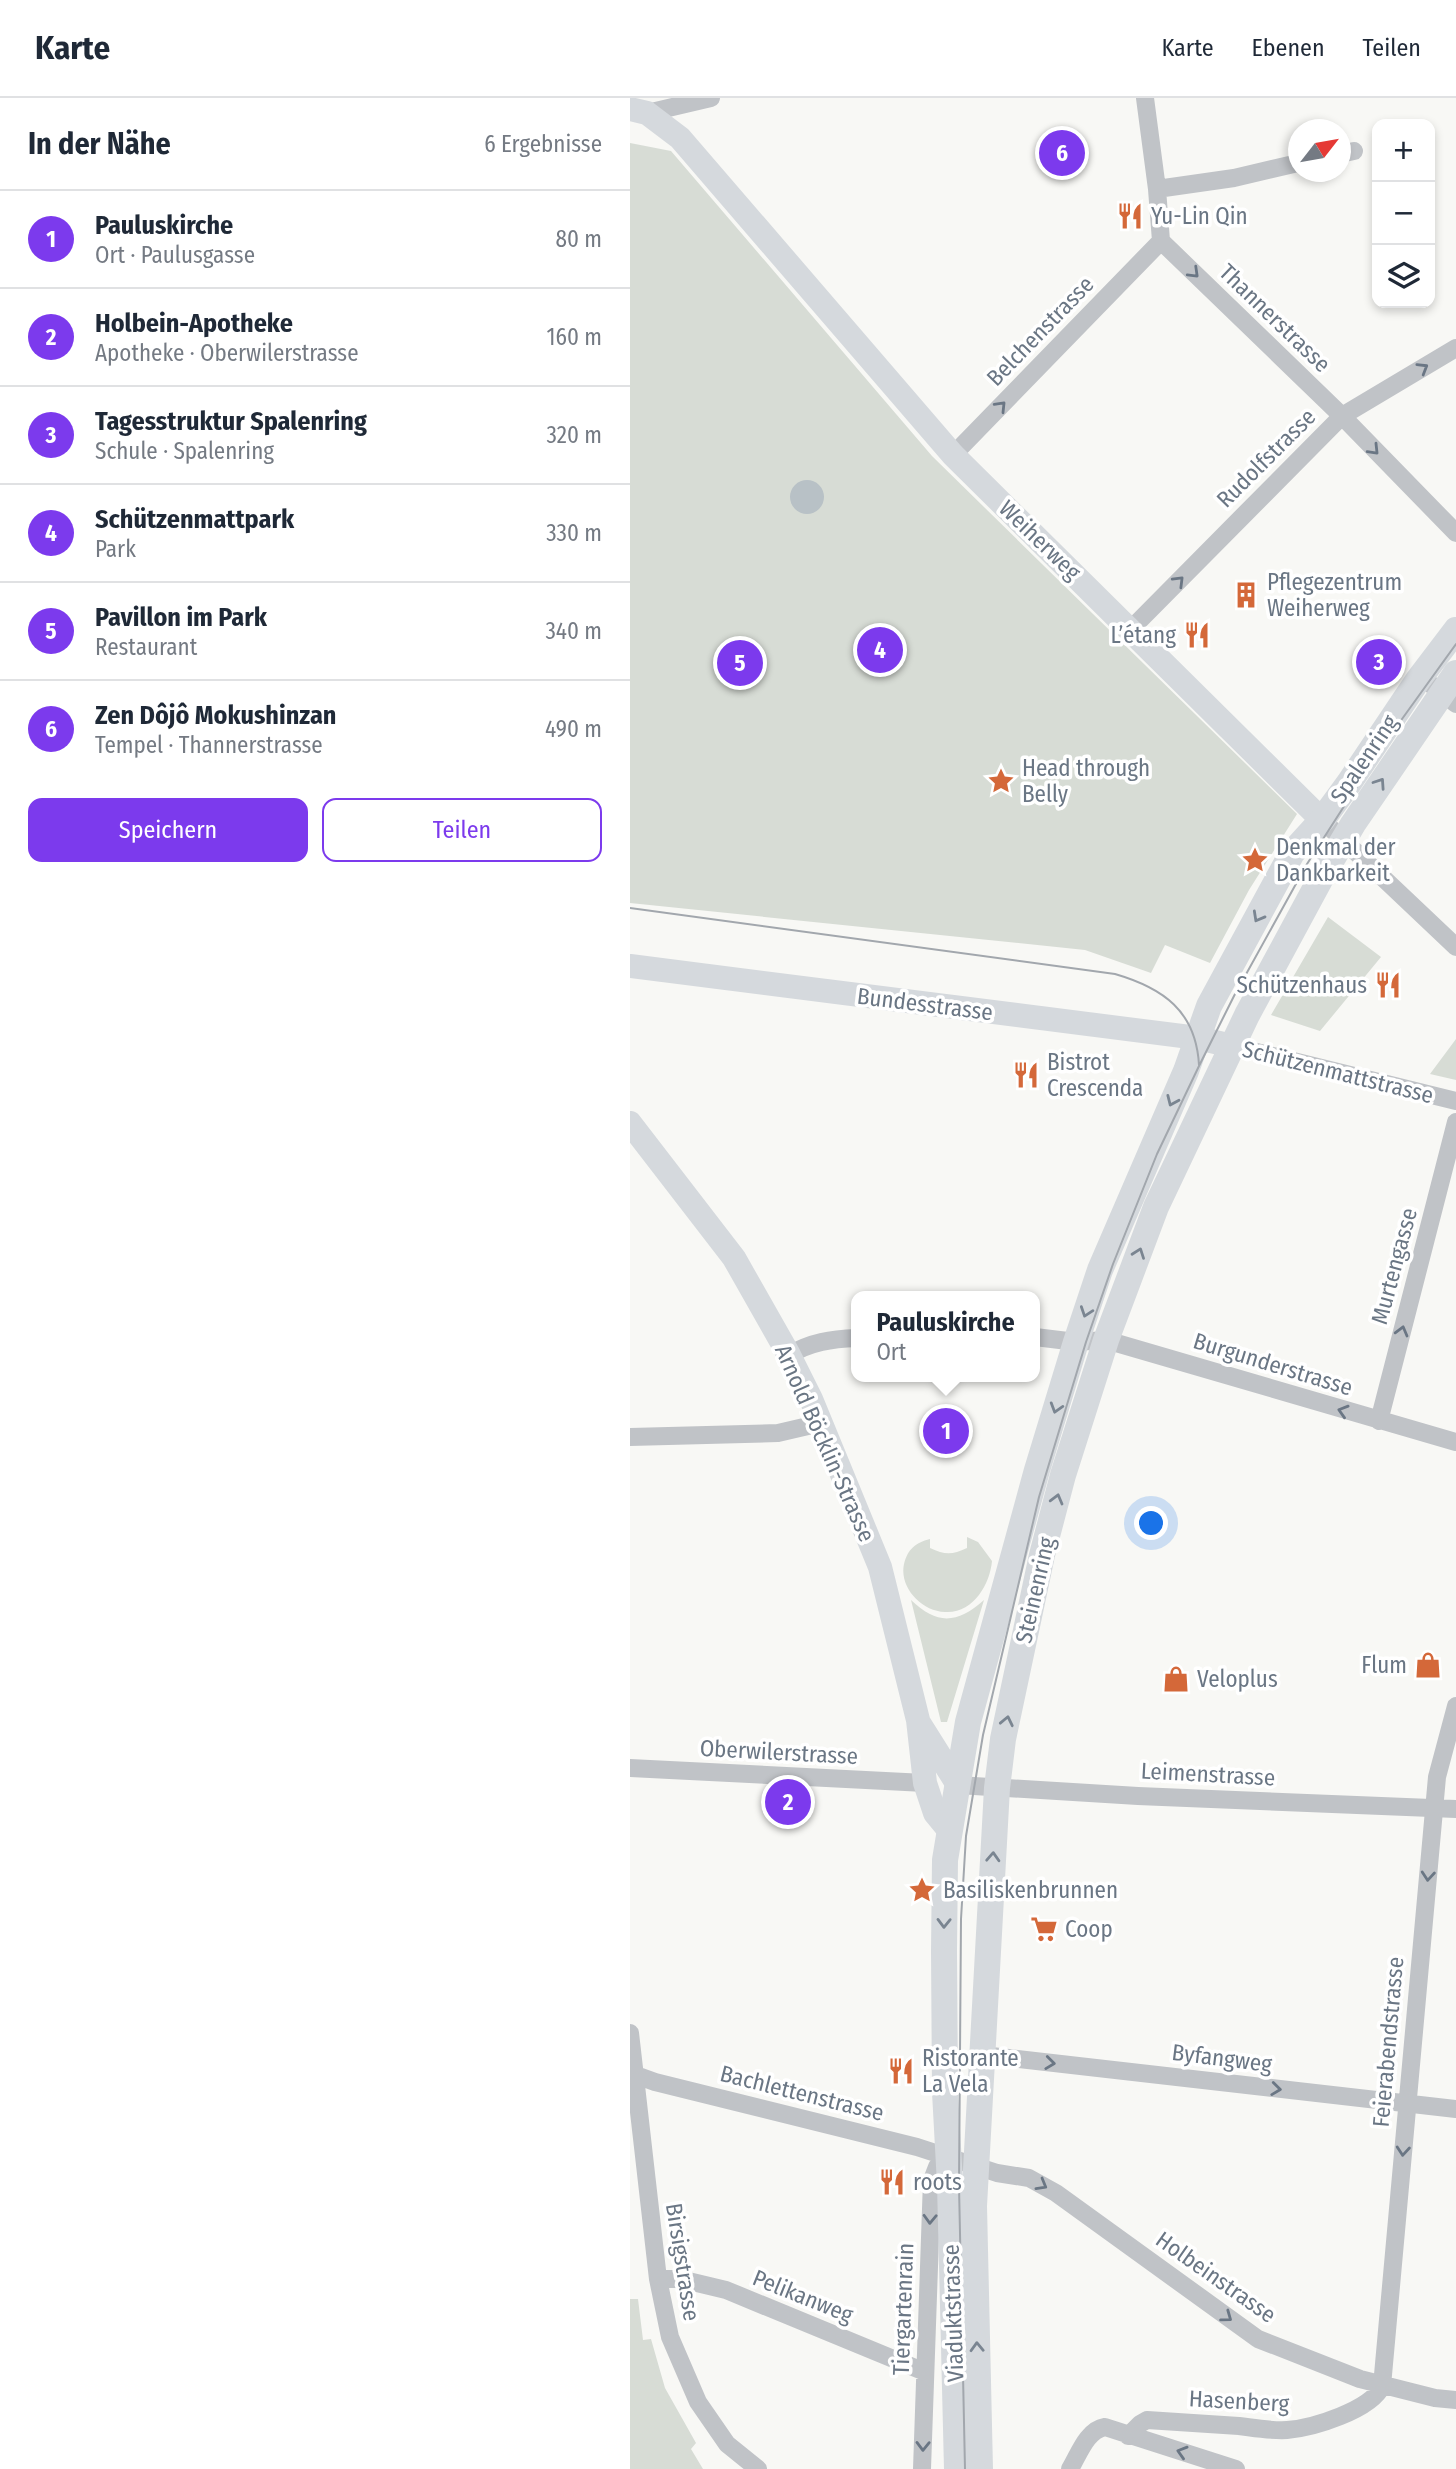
<!DOCTYPE html>
<html lang="de">
<head>
<meta charset="utf-8">
<style>
	:root { --surface:#fff; --page:#f2f2f3; --text:#1f2937; --muted:#747a83; --line:#e0e1e3; --accent:#7c3aed }
	body { margin:0; font-family:"Fira Sans Condensed",sans-serif; background:var(--page); color:var(--text) }
	.controls { position:absolute; right:21px; top:21px; display:grid; overflow:hidden; border-radius:14px; box-shadow:0 4px 10px #0003 }
	.controls button { width:63px; height:63px; display:grid; place-items:center; padding:0; border:0; border-bottom:2px solid var(--line); background:var(--surface); color:var(--text); font:35px sans-serif }
	.compass { position:absolute; left:658px; top:21px; width:63px; height:63px; border-radius:50%; background:var(--surface); box-shadow:0 4px 10px #0003; rotate:59deg }
	.you { position:absolute; left:522px; top:1426px; width:24px; height:24px; margin:-18px; border:5px solid #fff; border-radius:50%; background:#1a73e8; box-shadow:0 0 0 10px #1a73e833 }
	.badge { display:grid; place-items:center; width:46px; height:46px; border-radius:50%; background:var(--accent); color:#fff; font-size:23px; font-weight:700 }
	.pin { position:absolute; translate:-50% -50%; border:4px solid #fff; box-shadow:0 2px 7px #0006 }
	.popup { position:absolute; left:221px; top:1193px; width:189px; height:91px; box-sizing:border-box; display:grid; place-content:center; border-radius:14px; background:var(--surface); filter:drop-shadow(0 2px 5px #0005); font-size:23px; white-space:nowrap; color:var(--muted) }
	.popup b { font-size:26px; color:var(--text) }
	.popup::after { content:''; position:absolute; left:50%; top:100%; margin-left:-14px; border:14px solid transparent; border-top-color:var(--surface) }
	.list { margin:0; padding:0; list-style:none }
	h2 { display:flex; justify-content:space-between; align-items:center; height:91px; margin:0; padding:0 28px; font-size:30px }
	h2 small { font-size:23px; font-weight:400; color:var(--muted) }
	.list li { display:grid; grid-template-columns:46px 1fr auto; gap:21px; align-items:center; box-sizing:border-box; height:98px; padding:0 28px; border-top:2px solid var(--line) }
	.list b { display:block; font-size:26px; white-space:nowrap }
	.list p { margin:0; font-size:23px; white-space:nowrap; color:var(--muted) }
	.list em { font-size:23px; font-style:normal; color:var(--muted) }
	.actions { display:flex; gap:14px; padding:21px 28px }
	.actions a { flex:1; padding:16px 0; border:2px solid var(--accent); border-radius:14px; text-align:center; font-size:24px; color:var(--accent) }
	.actions .main { background:var(--accent); color:#fff }
	.icon { flex:none; width:38px; height:38px; fill:none; stroke:currentColor; stroke-width:2; stroke-linecap:round; stroke-linejoin:round }
	.map { position:relative; flex:none; width:826px; height:2371px; overflow:hidden }
	header { display:flex; align-items:center; gap:42px; box-sizing:border-box; height:98px; padding:0 35px; background:var(--surface); border-bottom:2px solid var(--line) }
	header strong { font-size:33px }
	nav { display:flex; gap:38px; margin-inline-start:auto; font-size:24px }
	main { display:flex }
	aside { flex:1; background:var(--surface) }
	.map>svg:first-child { display:block }
	.green { fill:#d7dcd5 }
	.water { fill:#b8c1c6 }
	.lines { fill:none; stroke-linecap:round; stroke-linejoin:round }
	.street { stroke:#c0c3c7; stroke-width:18 }
	.secondary { stroke:#d5d9dd; stroke-width:24 }
	.primary { stroke:#d5d9dd; stroke-width:26 }
	.tram { stroke:#a2a7ad; stroke-width:2 }
	.oneway { stroke:#6a7684 }
	.oneway2 { stroke:#7a8591 }
	.labels { text-anchor:middle; dominant-baseline:central; stroke-width:7; stroke-linejoin:round; paint-order:stroke }
	.poi-label { font-size:23px; fill:#6a7684; stroke:#fff; text-anchor:start }
	.street-label { font-size:23px; fill:#6a7684; stroke:#fff }
</style>
</head>
<body>
<header>
<strong>Karte</strong>
<nav><a>Karte</a><a>Ebenen</a><a>Teilen</a></nav>
</header>
<main>
<aside>
<h2>In der Nähe<small>6 Ergebnisse</small></h2>
<ul class="list">
<li><span class="badge">1</span><div><b>Pauluskirche</b><p>Ort · Paulusgasse</p></div><em>80 m</em></li>
<li><span class="badge">2</span><div><b>Holbein-Apotheke</b><p>Apotheke · Oberwilerstrasse</p></div><em>160 m</em></li>
<li><span class="badge">3</span><div><b>Tagesstruktur Spalenring</b><p>Schule · Spalenring</p></div><em>320 m</em></li>
<li><span class="badge">4</span><div><b>Schützenmattpark</b><p>Park</p></div><em>330 m</em></li>
<li><span class="badge">5</span><div><b>Pavillon im Park</b><p>Restaurant</p></div><em>340 m</em></li>
<li><span class="badge">6</span><div><b>Zen Dôjô Mokushinzan</b><p>Tempel · Thannerstrasse</p></div><em>490 m</em></li>
</ul>
<div class="actions"><a class="main">Speichern</a><a>Teilen</a></div>
</aside>
<div class="map">
<svg width="826" height="2371" viewBox="0 0 826 2371">
	<rect width="100%" height="100%" fill="#f8f8f5"/>
	<path class="green" d="M0 45 41 53 302 358 667 716 619 792 580 865 535 847 521 875 455 852 0 805Z
		M698 819 751 859 690 933 641 917Z
		M826 941V982L800 976Z
		M337 1439 348 1444 362 1463C360 1486 343 1516 315 1514 291 1513 269 1489 274 1466 278 1451 285 1445 300 1441V1450C315 1457 322 1457 337 1450Z
		M281 1502C307 1527 327 1526 354 1502L317 1624H311Z
		M0 2201H8L13 2242 21 2241 35 2290 66 2345 61 2351 73 2371H0Z"/>
	<path class="water" d="M160 399a17 17 0 1 1 34 0a17 17 0 1 1-34 0Z"/>
	<g class="lines">
		<path class="street" d="M515 0 527 91 531 143 712 318 826 435
			M17 15 81 0
			M710 56 724 53
			M527 91 604 80 668 65
			M323 357 531 143
			M501 531 712 318 826 250
			M790 578 826 606
			M692 722 826 849
			M602 948 826 1003
			M405 1239 446 1244 476 1242 826 1344
			M159 1257C181 1244 201 1241 227 1240
			M749 1323 826 1024
			M0 1339 148 1335 191 1325
			M0 1670 295 1685
			M328 1687 508 1698 826 1711
			M0 1935 28 2181 40 2239 68 2304 97 2346 128 2371
			M353 1957 826 2011
			M0 1975 25 1984 287 2049 367 2075 399 2080 426 2095 628 2241 730 2281 805 2300 826 2302
			M28 2181H50L96 2192 295 2274
			M498 2338 510 2326 517 2322C547 2324 578 2326 609 2328 625 2330 641 2333 657 2332 683 2330 741 2312 752 2288L807 1679 826 1608
			M292 2371 302 2082 307 2069 318 2059
			M440 2371C449 2356 457 2332 475 2329L606 2371"/>
		<path class="secondary" d="M0 11 17 15 50 40 323 357 692 722
			M0 868 568 940 602 948
			M0 1025 104 1160 159 1257 181 1301 250 1469 288 1622 295 1685 305 1715 319 1732
			M289 1625 328 1687"/>
		<path class="primary" d="M327 2371 320 2086 315 1994 314 1853 315 1762 338 1624 407 1372 446 1244 470 1172 556 973 579 908 662 755 692 722 719 685 788 582 826 532
			M350 2371 344 2108 367 1690 373 1641 412 1457 433 1377 476 1242 526 1109 617 917 692 778 723 726 826 575"/>
		<path class="tram" d="M0 810 485 876C533 890 566 913 569 967
			M335 2371 329 2088 331 1821 336 1738 353 1637 409 1399 456 1244 483 1166 527 1056 569 968 604 898 677 766 754 646 826 546"/>
	</g>
	<defs><path id="oneway-chevron" d="M-2-3.5L2.5 0L-2 3.5" fill="none" stroke-width="1.6" stroke-linecap="round" stroke-linejoin="round" transform="scale(1.75)"/></defs>
	<g class="oneway">
		<use href="#oneway-chevron" transform="translate(564 175) rotate(44)"/>
		<use href="#oneway-chevron" transform="translate(793 270) rotate(-31)"/>
		<use href="#oneway-chevron" transform="translate(371 308) rotate(-46)"/>
		<use href="#oneway-chevron" transform="translate(744 352) rotate(46)"/>
		<use href="#oneway-chevron" transform="translate(549 483) rotate(-45)"/>
		<use href="#oneway-chevron" transform="translate(772 1233) rotate(-75)"/>
		<use href="#oneway-chevron" transform="translate(713 1313) rotate(-163)"/>
		<use href="#oneway-chevron" transform="translate(798 1778) rotate(95)"/>
		<use href="#oneway-chevron" transform="translate(420 1965) rotate(7)"/>
		<use href="#oneway-chevron" transform="translate(646 1991) rotate(7)"/>
		<use href="#oneway-chevron" transform="translate(773 2053) rotate(95)"/>
		<use href="#oneway-chevron" transform="translate(412 2087) rotate(30)"/>
		<use href="#oneway-chevron" transform="translate(300 2121) rotate(92)"/>
		<use href="#oneway-chevron" transform="translate(597 2219) rotate(36)"/>
		<use href="#oneway-chevron" transform="translate(293 2348) rotate(91)"/>
		<use href="#oneway-chevron" transform="translate(552 2354) rotate(-163)"/>
	</g>
	<g class="oneway2">
		<use href="#oneway-chevron" transform="translate(750 685) rotate(-56)"/>
		<use href="#oneway-chevron" transform="translate(628 819) rotate(119)"/>
		<use href="#oneway-chevron" transform="translate(542 1003) rotate(114)"/>
		<use href="#oneway-chevron" transform="translate(509 1155) rotate(-70)"/>
		<use href="#oneway-chevron" transform="translate(456 1214) rotate(109)"/>
		<use href="#oneway-chevron" transform="translate(426 1310) rotate(107)"/>
		<use href="#oneway-chevron" transform="translate(427 1401) rotate(-75)"/>
		<use href="#oneway-chevron" transform="translate(377 1623) rotate(-78)"/>
		<use href="#oneway-chevron" transform="translate(363 1759) rotate(-87)"/>
		<use href="#oneway-chevron" transform="translate(314 1825) rotate(91)"/>
		<use href="#oneway-chevron" transform="translate(347 2249) rotate(-92)"/>
	</g>
	<defs>
		<g id="restaurant-bare" transform="scale(2.1)"><path d="M-5-6h1v4h1v-4h1v4h1v-4h1v5L-1.5 .5V6h-2V.5L-5-1ZM5-6V6H3V1.5H1.5Q1.5-4 5-6Z" fill="#d46839" stroke="#fff" stroke-width="2.5" paint-order="stroke"/></g>
		<g id="building-bare" transform="scale(2.1)"><path d="M-4-6H4V6H1V3H-1V6H-4ZM-2.5-4.3h1.7v1.8h-1.7ZM.8-4.3h1.7v1.8H.8ZM-2.5-1h1.7V.8h-1.7ZM.8-1h1.7V.8H.8Z" fill="#d46839" stroke="#fff" stroke-width="2.5" paint-order="stroke"/></g>
		<g id="sight-bare" transform="scale(2.1)"><path d="M0-6L1.8-2.2L6-1.7L2.9 1.2L3.7 5.4L0 3.3L-3.7 5.4L-2.9 1.2L-6-1.7L-1.8-2.2Z" fill="#d46839" stroke="#fff" stroke-width="2.5" paint-order="stroke"/></g>
		<g id="shop-bare" transform="scale(2.1)"><path d="M-5-2.5h2.3a2.7 3.5 0 0 1 5.4 0H5L5.5 6h-11ZM-1.5-2.5h3a1.5 2.3 0 0 0-3 0Z" fill="#d46839" stroke="#fff" stroke-width="2.5" paint-order="stroke"/></g>
		<g id="supermarket-bare" transform="scale(2.1)"><path d="M-6-5.5h2.5l.6 2H6L4.5 2H-2.5L-4.4-4H-6ZM-1.5 3.2a1.3 1.3 0 1 0 .1 0ZM3 3.2a1.3 1.3 0 1 0 .1 0Z" fill="#d46839" stroke="#fff" stroke-width="2.5" paint-order="stroke"/></g>
	</defs>
	<g fill-rule="evenodd">
		<use href="#restaurant-bare" x="500" y="118"/>
		<use href="#building-bare" x="616" y="497"/>
		<use href="#restaurant-bare" x="567" y="537"/>
		<use href="#sight-bare" x="371" y="683"/>
		<use href="#sight-bare" x="625" y="762"/>
		<use href="#restaurant-bare" x="758" y="887"/>
		<use href="#restaurant-bare" x="396" y="977"/>
		<use href="#shop-bare" x="798" y="1567"/>
		<use href="#shop-bare" x="546" y="1581"/>
		<use href="#sight-bare" x="292" y="1792"/>
		<use href="#supermarket-bare" x="414" y="1831"/>
		<use href="#restaurant-bare" x="271" y="1973"/>
		<use href="#restaurant-bare" x="262" y="2084"/>
	</g>
	<g class="labels">
		<g class="poi-label">
			<text x="521" y="118">Yu-Lin Qin</text>
			<text x="637" y="484">Pflegezentrum<tspan x="637" dy="26">Weiherweg</tspan></text>
			<text x="546" y="537" text-anchor="end">L’étang</text>
			<text x="392" y="670">Head through<tspan x="392" dy="26">Belly</tspan></text>
			<text x="646" y="749">Denkmal der<tspan x="646" dy="26">Dankbarkeit</tspan></text>
			<text x="737" y="887" text-anchor="end">Schützenhaus</text>
			<text x="417" y="964">Bistrot<tspan x="417" dy="26">Crescenda</tspan></text>
			<text x="777" y="1567" text-anchor="end">Flum</text>
			<text x="567" y="1581">Veloplus</text>
			<text x="313" y="1792">Basiliskenbrunnen</text>
			<text x="435" y="1831">Coop</text>
			<text x="292" y="1960">Ristorante<tspan x="292" dy="26">La Vela</tspan></text>
			<text x="283" y="2084">roots</text>
		</g>
		<g class="street-label">
			<text transform="translate(645 220) rotate(44)">Thannerstrasse</text>
			<text transform="translate(410 233) rotate(-46)">Belchenstrasse</text>
			<text transform="translate(636 360) rotate(-45)">Rudolfstrasse</text>
			<text transform="translate(410 442) rotate(44)">Weiherweg</text>
			<text transform="translate(734 661) rotate(-56)">Spalenring</text>
			<text transform="translate(295 906) rotate(7)">Bundesstrasse</text>
			<text transform="translate(708 974) rotate(14)">Schützenmattstrasse</text>
			<text transform="translate(764 1168) rotate(-75)">Murtengasse</text>
			<text transform="translate(643 1266) rotate(17)">Burgunderstrasse</text>
			<text transform="translate(195 1345) rotate(66)">Arnold Böcklin-Strasse</text>
			<text transform="translate(405 1492) rotate(-77)">Steinenring</text>
			<text transform="translate(149 1654) rotate(3)">Oberwilerstrasse</text>
			<text transform="translate(578 1676) rotate(3)">Leimenstrasse</text>
			<text transform="translate(758 1944) rotate(-85)">Feierabendstrasse</text>
			<text transform="translate(592 1960) rotate(7)">Byfangweg</text>
			<text transform="translate(172 1995) rotate(14)">Bachlettenstrasse</text>
			<text transform="translate(53 2164) rotate(81)">Birsigstrasse</text>
			<text transform="translate(586 2179) rotate(35)">Holbeinstrasse</text>
			<text transform="translate(173 2198) rotate(22)">Pelikanweg</text>
			<text transform="translate(273 2211) rotate(-88)">Tiergartenrain</text>
			<text transform="translate(323 2215) rotate(-92)">Viaduktstrasse</text>
			<text transform="translate(609 2303) rotate(3)">Hasenberg</text>
		</g>
	</g>
</svg>
<div class="controls">
<button>+</button>
<button>−</button>
<button><svg class="icon" aria-label="layers" viewBox="0 0 24 24"><path d="M12 4l9 5-9 5-9-5zM3 14l9 5 9-5"/></svg></button>
</div>
<svg class="compass" viewBox="-18 -18 36 36"><path d="M0-13l5 13h-10z" fill="#e53935"/><path d="M0 13l5-13h-10z" fill="#747a83"/></svg>
<div class="you"></div>
<div class="pin badge" style="left:316px;top:1333px">1</div>
<div class="popup"><b>Pauluskirche</b>Ort</div>
<div class="pin badge" style="left:158px;top:1704px">2</div>
<div class="pin badge" style="left:749px;top:564px">3</div>
<div class="pin badge" style="left:250px;top:552px">4</div>
<div class="pin badge" style="left:110px;top:565px">5</div>
<div class="pin badge" style="left:432px;top:55px">6</div>
</div>
</main>
</body>
</html>
